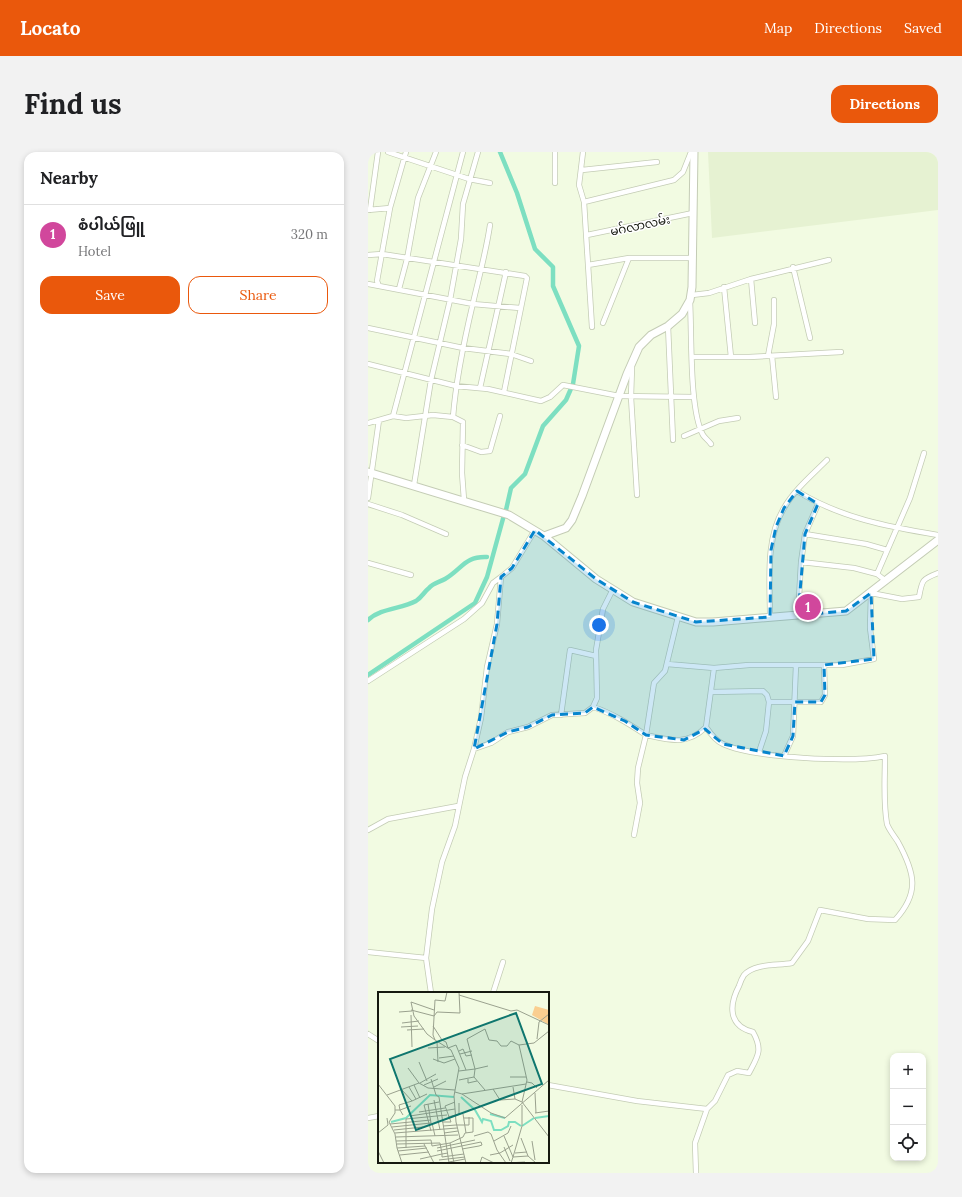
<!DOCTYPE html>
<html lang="en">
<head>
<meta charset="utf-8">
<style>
	:root { --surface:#fff; --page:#f2f2f2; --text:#202124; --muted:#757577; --line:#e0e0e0; --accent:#ea580c }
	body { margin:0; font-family:Lora,"Noto Sans Myanmar",serif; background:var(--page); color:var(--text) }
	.controls { position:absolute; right:12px; bottom:12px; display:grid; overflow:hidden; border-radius:8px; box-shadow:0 2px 6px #0003 }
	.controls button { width:36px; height:36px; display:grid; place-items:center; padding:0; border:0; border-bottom:1px solid var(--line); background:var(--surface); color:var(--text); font:20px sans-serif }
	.you { position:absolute; left:231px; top:473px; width:14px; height:14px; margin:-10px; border:3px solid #fff; border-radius:50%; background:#1a73e8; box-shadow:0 0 0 6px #1a73e833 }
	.badge { display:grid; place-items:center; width:26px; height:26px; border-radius:50%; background:var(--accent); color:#fff; font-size:13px; font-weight:700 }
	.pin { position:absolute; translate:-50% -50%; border:2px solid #fff; box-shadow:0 1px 4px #0006 }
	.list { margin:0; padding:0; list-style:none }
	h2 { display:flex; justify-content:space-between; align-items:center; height:52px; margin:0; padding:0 16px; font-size:17px }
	h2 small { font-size:13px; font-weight:400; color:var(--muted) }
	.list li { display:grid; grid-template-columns:26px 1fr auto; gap:12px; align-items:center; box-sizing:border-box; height:60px; padding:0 16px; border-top:1px solid var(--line) }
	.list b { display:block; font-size:15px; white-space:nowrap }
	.list p { margin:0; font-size:13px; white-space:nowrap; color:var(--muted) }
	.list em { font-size:13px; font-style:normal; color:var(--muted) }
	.actions { display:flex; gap:8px; padding:12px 16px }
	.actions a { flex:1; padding:9px 0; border:1px solid var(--accent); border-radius:12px; text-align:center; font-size:14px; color:var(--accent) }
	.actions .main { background:var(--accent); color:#fff }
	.icon { flex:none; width:22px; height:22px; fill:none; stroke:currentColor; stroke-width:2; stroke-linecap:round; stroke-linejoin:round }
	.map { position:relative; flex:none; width:570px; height:1021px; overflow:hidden; border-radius:12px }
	header { display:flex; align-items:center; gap:24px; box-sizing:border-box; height:56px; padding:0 20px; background:var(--accent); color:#fff }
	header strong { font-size:19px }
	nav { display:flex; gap:22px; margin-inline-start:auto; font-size:14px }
	.intro { display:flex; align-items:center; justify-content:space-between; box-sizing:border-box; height:96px; padding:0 24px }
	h1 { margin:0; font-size:28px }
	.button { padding:10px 18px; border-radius:12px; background:var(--accent); color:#fff; font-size:14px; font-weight:700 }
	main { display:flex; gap:24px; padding:0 24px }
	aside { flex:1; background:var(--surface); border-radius:12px; box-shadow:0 2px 6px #0003 }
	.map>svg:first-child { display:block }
	.built { fill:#e6f2d2 }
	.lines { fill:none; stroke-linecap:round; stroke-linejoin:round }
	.canal { stroke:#7ddfc1; stroke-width:4.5 }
	.street-casing { stroke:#c4ccb5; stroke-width:6 }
	.secondary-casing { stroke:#c4ccb5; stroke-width:9 }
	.street { stroke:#fff; stroke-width:4.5 }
	.secondary { stroke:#fff; stroke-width:7 }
	.marked { fill:#0685cd; fill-opacity:0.2; stroke:#0685cd; stroke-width:3; stroke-dasharray:8 5; stroke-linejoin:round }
	.labels { text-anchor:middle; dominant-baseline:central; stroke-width:3; stroke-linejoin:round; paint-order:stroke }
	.street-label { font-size:12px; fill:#161910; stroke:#fff }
	.inset-river { fill:none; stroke:#7ddfc1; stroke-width:2 }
	.inset-road { fill:none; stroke:#9aa18e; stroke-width:1 }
	.view { fill:#0f766e; fill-opacity:0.15; stroke:#0f766e; stroke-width:2 }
	.inset-edge { fill:none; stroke:#161910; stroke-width:2 }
</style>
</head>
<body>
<header>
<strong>Locato</strong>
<nav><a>Map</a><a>Directions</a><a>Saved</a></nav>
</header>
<div class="intro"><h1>Find us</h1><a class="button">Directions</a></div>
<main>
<aside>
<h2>Nearby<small></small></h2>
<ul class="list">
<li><span class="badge" style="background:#d1479c">1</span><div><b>စံပါယ်ဖြူ</b><p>Hotel</p></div><em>320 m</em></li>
</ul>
<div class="actions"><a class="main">Save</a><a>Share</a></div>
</aside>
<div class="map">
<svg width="570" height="1021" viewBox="0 0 570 1021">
	<rect width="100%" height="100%" fill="#f2fbe2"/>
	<path class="built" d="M340 0H570V58L344 86Z"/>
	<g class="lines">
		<path class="canal" d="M132 0 149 41 167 97 185 115V134L211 194 205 232 198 248 175 274 157 322 143 336 138 358
			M0 468C13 456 33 457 48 449 54 445 56 440 61 436 65 431 72 430 77 427 94 417 97 404 119 405
			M0 523 107 451 119 425 136 363"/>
		<g class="street-casing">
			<path id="street" d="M20 0 101 27 122 31
				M38 0 22 56 9 129 11 134 105 152 152 156
				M215 0 211 33 216 50 306 28 315 20 323 0
				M214 18 289 10
				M187 31V0
				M216 50 224 175
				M0 58 22 56
				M2 58 10 0
				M219 83 325 61
				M0 103 14 102 157 124 159 126 136 240
				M220 113 261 106H325
				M425 115 442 186
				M383 127 387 171
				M0 132 11 134
				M356 135 363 205
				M31 137 39 107 50 46 68 0
				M324 143 341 141 383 127 461 108
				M322 150C324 181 321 258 335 283 337 286 341 289 343 292
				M235 171 261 106
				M300 174 305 288
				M0 176 95 196 143 202 163 209
				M400 204 406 172V148
				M404 204 408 245
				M325 205H381L473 200
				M0 212 88 234 120 237 173 249 182 245 195 233 251 244 326 245
				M264 215 263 245 269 343
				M112 236 138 120
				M25 264 95 0
				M85 265C88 227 96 189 105 151 111 125 118 100 122 73
				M0 271 25 264 38 266 65 263 85 265 95 270 94 321 96 348
				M316 284 351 269 370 266
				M94 293 113 300 122 299 132 264
				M46 333 63 228 82 148 93 87 95 52 110 0
				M429 339C472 366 521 375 570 383
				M0 346 11 268
				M0 352 34 363 78 382
				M437 382 498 392 519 398
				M433 410 486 416 509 422
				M0 411 43 423
				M518 429 509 422 542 346 556 301
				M430 463 433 410 437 382 450 352
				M402 465C402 430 397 387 416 356 426 338 444 323 459 308
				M299 512 346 516 381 513H474L506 507 502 476 503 441 534 447 551 445C554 428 554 427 570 421
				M0 529 96 467 114 451 125 431 133 425
				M343 540 395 539 399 543 401 550
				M225 555C244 561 261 572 278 583L286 531 297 519 310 465
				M193 563 202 498 228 504
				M338 575 346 516
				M106 597 123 591 140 580 160 575 184 563 217 561 225 555 229 546 228 498 235 457 244 439
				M391 600 398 579 401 550H453L457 543 456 513
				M416 604 425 584 428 513
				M0 678 20 667 90 654
				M266 683 272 651 269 631 270 616 278 583C301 588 319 594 338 575 342 581 348 589 355 592 385 606 485 611 517 604 517 625 515 650 519 672 521 678 527 685 530 690 547 721 552 741 527 768L500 767 452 758 440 789 424 811C409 814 387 811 376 823 374 826 372 831 371 834 361 853 360 874 385 880 395 898 390 904 381 921L369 919 360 923 347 949 339 957
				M0 800 58 806
				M63 841 58 806 64 757 74 710 87 674 97 625 106 597 113 566 119 515 129 472 133 425 144 416 167 378
				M125 841 135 810
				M0 882 11 889
				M180 933 269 949 339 957 327 991 328 1021
				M0 966 11 964"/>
		</g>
		<g class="secondary-casing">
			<path id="secondary" d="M0 320 141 363 176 384 228 427 265 450 328 470H345L478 459 570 388
				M176 384 198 376 204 368 214 344 259 222 271 195 283 183 300 174 314 162 322 148 324 135 326 0"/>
		</g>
		<use href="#street" class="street"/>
		<use href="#secondary" class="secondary"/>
	</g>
	<path class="marked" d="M429 339 450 352 437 382 430 463 478 459 503 441 506 507 456 513 457 543 453 550H427L425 584 416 604 355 592 337 577 316 588 278 583 257 569 225 555 217 561 184 563 160 575 140 580 106 597 129 472 133 425 144 416 167 378 228 427 265 450 328 470 402 465 403 398 408 375 416 356Z"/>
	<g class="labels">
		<g class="street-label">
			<text transform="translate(272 73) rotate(-12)">မဂ်လာလမ်း</text>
		</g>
	</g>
	<g transform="translate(10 840)">
		<rect width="171" height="171" fill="#f2fbe2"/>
		<path d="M157 14 171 18V33L154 23Z" fill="#face90"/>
		<path class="inset-river" d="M83 105 97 118 104 130 105 127 113 129 116 138H123L130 134 131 130H137L143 134M112 122 127 126M157 126 171 124M13 130 28 126 52 103 76 105M144 134 156 126"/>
		<path class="inset-road" d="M69 0 67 9 57 8 55 43 57 48 73 58 81 76 76 104 78 130 88 171M81 3 133 19 139 18 171 33M33 18 56 24 59 20 82 21 81 0M56 18 33 10 36 24 49 42 57 48M21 20 34 19M33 23 34 55M24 31 41 29M55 34 64 48 68 50 70 56 78 53 88 78M23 35 40 34M29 38 46 37M159 47 161 30 171 22M59 50 60 70M50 56 67 55M81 59 85 57 88 64 94 63M82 62 94 59M61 66 76 64M55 67 66 71 77 67M41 70 49 89M110 74 97 77 89 47 107 37 111 48 119 49 123 54H129L133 49 141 53M30 76 41 91M81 79 97 77 96 85M132 85H148M53 87 58 103 61 105 71 171M90 87V91L99 89M81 88 96 85 107 98M149 90 154 91 159 96M42 91 58 82M0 92 17 114V121L11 130 17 142 19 156 24 171M36 93 42 106M46 93 60 87M31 95 38 107M56 95 68 89M135 95 137 107 144 110 171 145M115 97 122 108 137 107M77 100 84 102 148 92M157 101 158 121M84 102 113 121 127 126 171 88M9 103 41 91 50 96 77 98M56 108 62 138M34 109 49 102M144 110 149 88 141 53 156 51 171 39M144 113V134L135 165 150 164M17 118H22L21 113 34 109 24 98M41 120 67 116M157 121 171 119M85 122 88 141M25 123 22 118 33 114M32 124 77 117M70 125 81 122V111M64 130H73L67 114 77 110M54 131 57 144M12 132 53 128M78 133H91V125M65 134 78 133M14 135 53 131 50 112M16 138 45 135M53 139 46 113 61 110M0 141 10 133 9 126M17 141 79 136M66 141 80 139M96 144 110 140 113 142 119 158 128 171M126 144 135 165 133 171M18 145 80 143M143 146 150 164 158 171M18 149 53 148 54 154 72 151M116 149 130 141 133 134M154 149 157 168M19 152 62 151 64 162 70 161M46 152 56 171M126 155 132 169M19 156 47 154M28 156V127L69 123M59 156 97 148M0 159 6 171M20 159 49 156M59 159 103 150 104 153 101 154 84 157M137 161 149 160M22 163 51 160M112 163 122 161 135 153M42 167 64 162V165L86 162M61 168 87 165M71 170 87 167M76 171 72 151 85 145 87 141 95 140V126H86M102 171 104 165 116 171M129 171 147 170"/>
		<path class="view" d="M138 21 164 92 38 138 12 67Z"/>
		<rect width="171" height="171" class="inset-edge"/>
	</g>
</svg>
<div class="controls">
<button>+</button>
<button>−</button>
<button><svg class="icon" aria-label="locate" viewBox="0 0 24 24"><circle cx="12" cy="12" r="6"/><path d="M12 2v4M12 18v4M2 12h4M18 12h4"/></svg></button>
</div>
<div class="you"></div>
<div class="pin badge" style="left:440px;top:455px;background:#d1479c">1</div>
</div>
</main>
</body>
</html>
